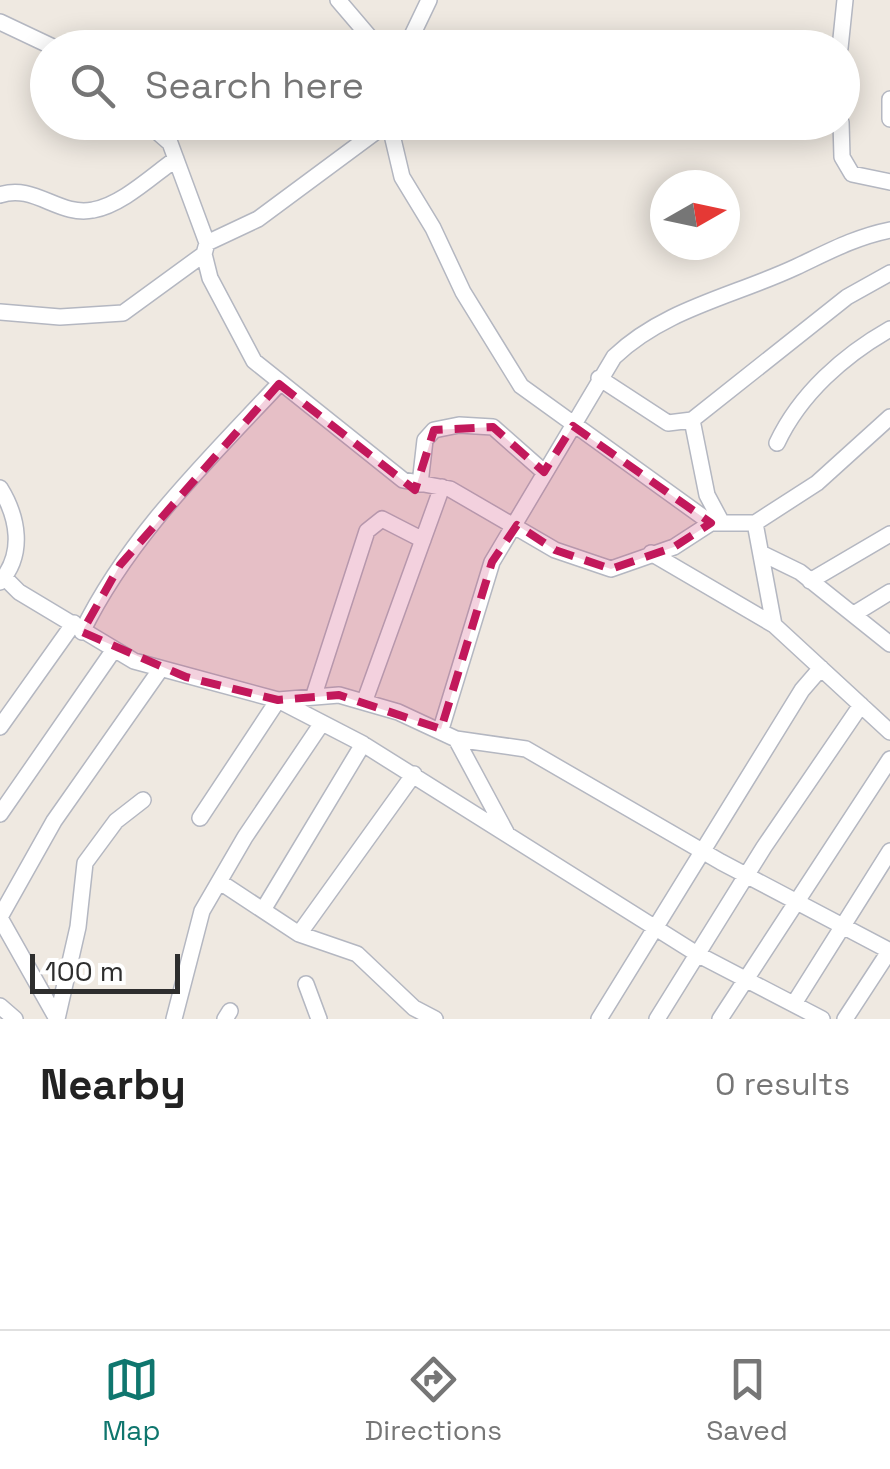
<!DOCTYPE html>
<html lang="en">
<head>
<meta charset="utf-8">
<style>
	:root { --surface:#fff; --page:#f6f6f6; --text:#222; --muted:#767676; --line:#e0e0e0; --accent:#0f766e }
	body { margin:0; font-family:"Space Grotesk",sans-serif; background:var(--page); color:var(--text) }
	.compass { position:absolute; left:650px; top:170px; width:90px; height:90px; border-radius:50%; background:var(--surface); box-shadow:0 5px 25px #0003; rotate:81deg }
	.scale { position:absolute; left:30px; bottom:25px; width:150px; box-sizing:border-box; padding-left:10px; border:5px solid #2e2e2e; border-top:0; font-size:28px; line-height:35px; white-space:nowrap; color:#2e2e2e; -webkit-text-stroke:8px #fff; paint-order:stroke }
	.list { margin:0; padding:0; list-style:none }
	h2 { display:flex; justify-content:space-between; align-items:center; height:130px; margin:0; padding:0 40px; font-size:42px }
	h2 small { font-size:32px; font-weight:400; color:var(--muted) }
	.icon { flex:none; width:55px; height:55px; fill:none; stroke:currentColor; stroke-width:2; stroke-linecap:round; stroke-linejoin:round }
	.map { position:relative; flex:none; width:890px; height:1019px; overflow:hidden }
	.search { position:absolute; background:var(--surface); box-shadow:0 5px 25px #0003; left:30px; right:30px; top:30px; height:110px; display:flex; align-items:center; gap:25px; box-sizing:border-box; padding:0 35px; border-radius:55px; color:var(--muted); font-size:38px }
	.sheet { height:310px; background:var(--surface) }
	nav { display:flex; justify-content:space-around; align-items:center; box-sizing:border-box; height:140px; border-top:2px solid var(--line); background:var(--surface); font-size:28px; color:var(--muted) }
	nav a { display:grid; justify-items:center; gap:5px }
	nav .on { color:var(--accent) }
	.map>svg:first-child { display:block }
	.lines { fill:none; stroke-linecap:round; stroke-linejoin:round }
	.minor-casing { stroke:#b4b7c1; stroke-width:18 }
	.minor { stroke:#fff; stroke-width:15 }
	.marked { fill:#c2185b; fill-opacity:0.2; stroke:#c2185b; stroke-width:8; stroke-dasharray:20 12; stroke-linejoin:round }
</style>
</head>
<body>
<div class="map">
<svg width="890" height="1019" viewBox="0 0 890 1019">
	<rect width="100%" height="100%" fill="#efe9e1"/>
	<g class="lines">
		<g class="minor-casing">
			<path id="minor" d="M338 0 379 48
				M0 22 55 48
				M406 48 429 0
				M840 48 845 0
				M890 99V119
				M146 122 170 143 207 243 204 254 210 278 254 361 403 480 450 489 555 550 611 569 674 547 711 523
				M389 122 402 177 433 228 463 292 521 386 711 523H755L817 483 890 417
				M841 122 842 157 852 174 890 182
				M0 195C34 183 59 217 93 210 122 205 153 175 176 159
				M207 243 258 219 389 122
				M0 312 60 317 123 313 204 254
				M599 378 668 423 692 420
				M777 443C800 394 844 355 890 329
				M420 484 425 440 434 430 459 425 493 427 544 472
				M0 488C18 517 25 554 0 582
				M722 523 707 495 692 420 847 297 890 273
				M755 523 774 625 890 732
				M651 553 774 625
				M763 554 800 572 890 644
				M5 578 19 592 134 661 278 700 363 744 697 954 822 1019
				M810 581 890 534
				M854 614 890 592
				M82 632C128 537 207 461 279 384
				M314 695 367 531 382 519 423 540
				M365 700 442 487
				M0 727 74 623
				M441 729 492 562 614 357C664 309 734 296 796 267 828 252 855 237 890 230
				M456 739 506 832
				M0 814 113 651
				M200 818 278 700 339 695 398 712 456 739 526 749 721 862 890 951
				M220 882 299 934 357 954 414 1008 435 1019
				M263 910 363 744
				M0 917 54 821 160 670
				M0 918 57 1019
				M299 934 414 774
				M306 984 319 1019
				M795 1002 890 851
				M0 1006 15 1019
				M57 1019 78 927 85 863 116 821 143 800
				M174 1019 202 911 245 837 322 723
				M225 1019 230 1011
				M599 1019 802 690 821 668
				M657 1019 764 847 861 705
				M720 1019 890 759
				M845 1019 890 950"/>
		</g>
		<use href="#minor" class="minor"/>
	</g>
	<path class="marked" d="M279 384 415 490 434 430 493 427 544 472 573 426 711 523 674 547 611 569 555 550 517 525 492 562 441 729 339 695 278 700 186 677 82 632 120 565Z"/>
</svg>
<svg class="compass" viewBox="-18 -18 36 36"><path d="M0-13l5 13h-10z" fill="#e53935"/><path d="M0 13l5-13h-10z" fill="#767676"/></svg>
<div class="scale">100 m</div>
<div class="search"><svg class="icon" aria-label="search" viewBox="0 0 24 24"><circle cx="10" cy="10" r="6"/><path d="M15 15l6 6"/></svg>Search here</div>
</div>
<section class="sheet">
<h2>Nearby<small>0 results</small></h2>
<ul class="list">
</ul>
</section>
<nav>
<a class="on"><svg class="icon" aria-label="map" viewBox="0 0 24 24"><path d="M3 6l6-2 6 2 6-2v14l-6 2-6-2-6 2zM9 4v14M15 6v14"/></svg>Map</a>
<a><svg class="icon" aria-label="directions" viewBox="0 0 24 24"><path d="M12 3l9 9-9 9-9-9zM9 14v-3h6M13 9l2 2-2 2"/></svg>Directions</a>
<a><svg class="icon" aria-label="saved" viewBox="0 0 24 24"><path d="M7 4h10v16l-5-4-5 4z"/></svg>Saved</a>
</nav>
</body>
</html>
